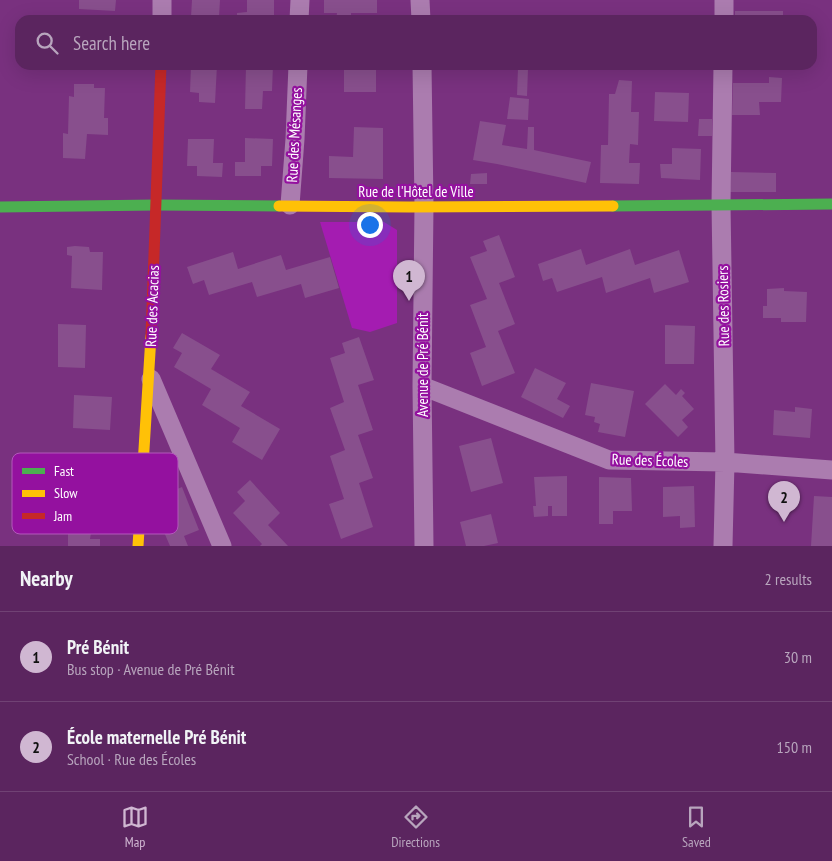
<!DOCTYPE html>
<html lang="en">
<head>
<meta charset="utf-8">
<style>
	:root { --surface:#5b255f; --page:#612d65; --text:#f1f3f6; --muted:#b8a5bd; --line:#704274; --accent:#d0b7d2 }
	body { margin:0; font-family:"PT Sans Narrow",sans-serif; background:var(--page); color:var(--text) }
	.you { position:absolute; left:369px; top:224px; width:18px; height:18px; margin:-12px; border:4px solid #fff; border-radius:50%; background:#1a73e8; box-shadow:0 0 0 8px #1a73e833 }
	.badge { display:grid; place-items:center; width:32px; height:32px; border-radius:50%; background:var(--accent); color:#111; font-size:16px; font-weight:700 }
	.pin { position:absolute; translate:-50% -41px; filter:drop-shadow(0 1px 2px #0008) }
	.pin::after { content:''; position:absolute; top:26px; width:18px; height:15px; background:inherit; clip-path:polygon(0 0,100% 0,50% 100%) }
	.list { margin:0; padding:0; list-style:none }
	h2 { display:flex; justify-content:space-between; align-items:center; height:65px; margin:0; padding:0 20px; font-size:21px }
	h2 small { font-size:16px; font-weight:400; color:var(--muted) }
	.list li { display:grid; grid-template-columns:32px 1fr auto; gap:15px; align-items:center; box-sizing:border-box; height:90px; padding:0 20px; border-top:1px solid var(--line) }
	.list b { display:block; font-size:19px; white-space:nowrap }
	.list p { margin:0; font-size:16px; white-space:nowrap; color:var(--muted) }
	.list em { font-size:16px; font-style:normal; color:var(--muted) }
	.icon { flex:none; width:28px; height:28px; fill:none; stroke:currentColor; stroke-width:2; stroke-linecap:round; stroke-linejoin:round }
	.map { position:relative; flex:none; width:832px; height:546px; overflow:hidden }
	.search { position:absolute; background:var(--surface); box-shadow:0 5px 20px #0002; left:15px; right:15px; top:15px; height:55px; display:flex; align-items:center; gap:12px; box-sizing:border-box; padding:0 18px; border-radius:15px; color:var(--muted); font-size:19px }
	.sheet { height:245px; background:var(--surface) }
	nav { display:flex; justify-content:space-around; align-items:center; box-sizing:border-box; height:70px; border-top:1px solid var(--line); background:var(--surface); font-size:14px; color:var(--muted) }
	nav a { display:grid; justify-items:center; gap:2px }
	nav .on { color:var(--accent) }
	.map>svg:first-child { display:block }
	.green { fill:#a41cb1 }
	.building { fill:#884f8d }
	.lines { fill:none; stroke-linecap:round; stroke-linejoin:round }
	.street { stroke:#ab7caf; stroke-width:19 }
	.fast { stroke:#4caf50; stroke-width:11 }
	.slow { stroke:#ffc107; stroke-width:11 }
	.jam { stroke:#c62828; stroke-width:11 }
	.labels { text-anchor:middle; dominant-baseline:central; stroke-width:4.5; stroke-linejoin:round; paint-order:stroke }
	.street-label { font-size:15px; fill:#fff; stroke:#94119f }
	.key { fill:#94119f; stroke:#b458bc; stroke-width:1 }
	.key-label { font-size:14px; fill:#fff }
</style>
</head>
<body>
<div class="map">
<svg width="832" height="546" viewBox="0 0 832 546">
	<rect width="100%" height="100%" fill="#79317f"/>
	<path class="green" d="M320 222H384L397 230V323L370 332 352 328Z"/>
	<path class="building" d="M79 0H116L115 11 79 9Z
		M192 0H220L219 17 230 16V20H202L203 17H191Z
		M247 0H274V15H264V20H237V13L247 12Z
		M324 0H377V13H351V20H336L337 13H324Z
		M735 11H783V20H735Z
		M191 65H217L215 103 199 102V93L190 92Z
		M246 65H273L272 91H263L262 109H245Z
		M344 65H376V92H344Z
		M683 65H714V68L683 67Z
		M518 68 528 69 527 96 517 95Z
		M769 77 782 78 781 102H759L760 115H732L733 83H769Z
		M619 80 632 81 631 112H639L638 145 630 144 629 163H640L639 184 600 183 601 145H608L609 94H615Z
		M74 84H94V88H105L104 118H108V135L87 134 85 159 63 158V133L68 134 69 96 74 97Z
		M655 92 689 93 688 122 654 121Z
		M510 97 529 99 528 120 507 119Z
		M699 119H712V136H698Z
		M480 121 506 125 502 145 527 149 528 127H534V150L591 162 586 183 497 164 473 160Z
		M354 127 383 128V179L329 178V156L353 157Z
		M245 138 273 139 272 166H261V176H235V162H245Z
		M188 139H214L213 163H223L222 177 197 176V166H187Z
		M672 148 701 149 700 180 661 178 660 164H672Z
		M731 172 776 173V192H730Z
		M487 173V184H470L471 174Z
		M499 235 515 277 499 283 515 324 498 331 515 373 482 386 470 353 486 347 470 305 487 299 470 257 487 251 483 241Z
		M75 246 89 247 90 252H103L102 290 71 288 72 256 67 255V247Z
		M581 249 586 265 630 249 635 265 679 250 689 282 654 293 650 278 606 293 602 277 557 292 552 278 543 281 538 264Z
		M233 252 238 269 281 255 286 270 330 257 339 288 305 298 301 284 257 297 252 282 209 295 204 280 193 284 187 267Z
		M784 288V291L807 292 806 322H781V318H763V306H767V289Z
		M58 324 86 325 85 368 58 367Z
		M665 325 695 326 694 364H665Z
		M182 333 220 355 211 369 250 392 241 406 280 429 262 460 232 442 240 428 202 405 211 389 174 367 182 353 173 348Z
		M359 337 374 380 358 385 373 430 358 435 373 478 359 483 373 527 341 539 329 504 344 499 330 456 345 450 330 408 344 402 330 358 345 353 342 343Z
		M535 368 566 383 557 399 570 406 563 418 521 397Z
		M591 383 634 391 625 437 598 432 600 424 594 422 595 417 585 415Z
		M665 384 676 395 681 389 685 393 682 396 694 409 682 420 688 427 678 437 645 404Z
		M74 395 112 397 110 430 73 428Z
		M795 407 812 409 810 438 773 435 774 410 795 412Z
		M491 438 503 483 471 492 459 446Z
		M567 476V516H552V506H548V516L534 517 533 506H536L534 477Z
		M599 477 631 478 632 511H613V524H599Z
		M250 480 280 513 268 525 288 546H260L262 544 233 513 245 501 237 492Z
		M694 486 695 527 680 528V516L663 517V487Z
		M182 487 199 530 184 536 188 546H170L154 509 169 504 165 494Z
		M814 496 832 497V546H811Z
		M491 514 498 543 484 546H466L460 522Z
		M68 533H91L90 539H100V546H68Z"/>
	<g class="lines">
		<path class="street" d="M420 0 421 20
			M162 20V0
			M299 20 300 0
			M724 20V0
			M422 65 424 206 422 386 424 546
			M723 65 721 204 725 462 723 546
			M290 205 295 139 298 65
			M151 379 222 546
			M422 386 609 460 725 462 832 470"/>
		<path class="fast" d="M613 206 832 204
			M0 207 156 205 279 206"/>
		<path class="slow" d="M279 206 409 207 613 206
			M138 546 151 336"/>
		<path class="jam" d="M151 336 161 65"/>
	</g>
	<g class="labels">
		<g class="street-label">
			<text transform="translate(294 135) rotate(-87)">Rue des Mésanges</text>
			<text x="416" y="191">Rue de l'Hôtel de Ville</text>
			<text transform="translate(152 306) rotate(-88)">Rue des Acacias</text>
			<text transform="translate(723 306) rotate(-91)">Rue des Rosiers</text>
			<text transform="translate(422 365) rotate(-90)">Avenue de Pré Bénit</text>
			<text transform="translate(650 460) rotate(2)">Rue des Écoles</text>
		</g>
	</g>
	<rect x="12" y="453" width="166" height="81" rx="8" class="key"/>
	<rect x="22" y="468" width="23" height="6" fill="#4caf50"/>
	<rect x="22" y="490" width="23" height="7" fill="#ffc107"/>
	<rect x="22" y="513" width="23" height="6" fill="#c62828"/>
	<g class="key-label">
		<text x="54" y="476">Fast</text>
		<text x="54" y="498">Slow</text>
		<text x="54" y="521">Jam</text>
	</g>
</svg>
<div class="you"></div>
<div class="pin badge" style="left:409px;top:301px">1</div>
<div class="pin badge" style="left:784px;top:522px">2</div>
<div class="search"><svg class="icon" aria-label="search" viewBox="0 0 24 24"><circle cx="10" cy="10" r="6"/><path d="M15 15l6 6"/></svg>Search here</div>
</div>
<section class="sheet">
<h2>Nearby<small>2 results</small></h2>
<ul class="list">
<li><span class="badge">1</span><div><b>Pré Bénit</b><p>Bus stop · Avenue de Pré Bénit</p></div><em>30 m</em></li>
<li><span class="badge">2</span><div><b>École maternelle Pré Bénit</b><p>School · Rue des Écoles</p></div><em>150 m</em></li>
</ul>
</section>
<nav>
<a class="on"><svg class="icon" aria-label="map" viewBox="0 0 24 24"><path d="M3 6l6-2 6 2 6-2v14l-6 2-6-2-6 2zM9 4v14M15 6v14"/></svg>Map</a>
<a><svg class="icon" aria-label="directions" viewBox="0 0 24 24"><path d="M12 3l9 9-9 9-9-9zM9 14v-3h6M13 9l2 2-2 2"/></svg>Directions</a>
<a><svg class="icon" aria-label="saved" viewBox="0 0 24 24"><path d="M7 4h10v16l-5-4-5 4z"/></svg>Saved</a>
</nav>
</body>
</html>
